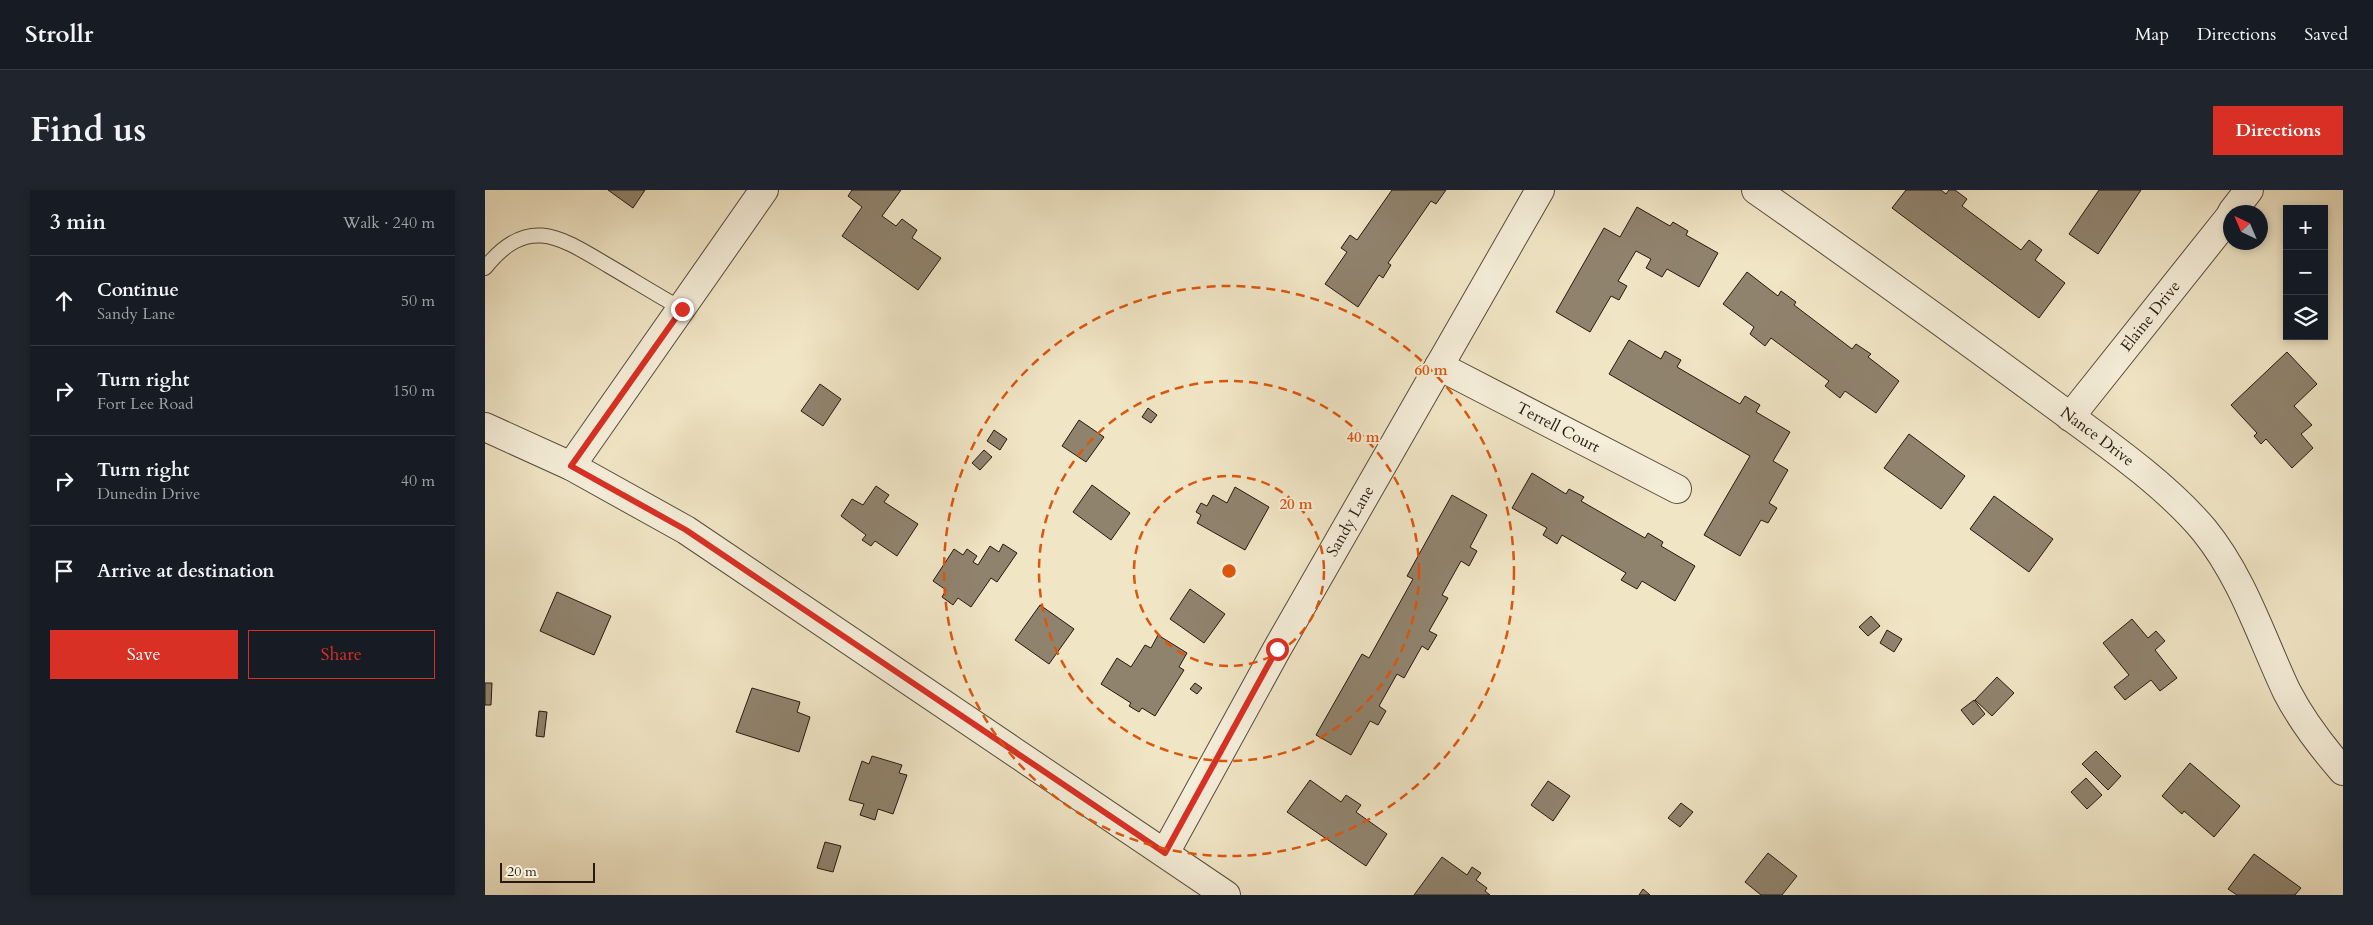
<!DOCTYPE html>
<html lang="en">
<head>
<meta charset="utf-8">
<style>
	:root { --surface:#171b24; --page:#20242c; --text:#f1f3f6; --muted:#9ea1a6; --line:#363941; --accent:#d93025 }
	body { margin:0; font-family:Cardo,serif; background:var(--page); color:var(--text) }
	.controls { position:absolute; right:15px; top:15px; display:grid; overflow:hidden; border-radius:0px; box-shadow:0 2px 8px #0003 }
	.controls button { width:45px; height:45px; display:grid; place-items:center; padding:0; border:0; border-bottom:1px solid var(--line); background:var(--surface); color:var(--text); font:25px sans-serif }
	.compass { position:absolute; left:1738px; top:15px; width:45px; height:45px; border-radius:50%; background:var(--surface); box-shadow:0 2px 8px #0003; rotate:316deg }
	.scale { position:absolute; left:15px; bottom:12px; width:95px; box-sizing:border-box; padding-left:5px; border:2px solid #271810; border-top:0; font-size:14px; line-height:18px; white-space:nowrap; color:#271810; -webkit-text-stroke:4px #f5eed9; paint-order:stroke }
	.stop { position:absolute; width:15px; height:15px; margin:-11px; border:4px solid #d93025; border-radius:50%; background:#fff }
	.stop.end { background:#d93025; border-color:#fff; box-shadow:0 1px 5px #0008 }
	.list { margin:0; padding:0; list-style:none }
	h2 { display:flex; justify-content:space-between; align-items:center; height:65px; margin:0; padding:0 20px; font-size:21px }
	h2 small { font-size:16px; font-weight:400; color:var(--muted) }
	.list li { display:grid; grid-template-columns:32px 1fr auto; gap:15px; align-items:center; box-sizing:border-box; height:90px; padding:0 20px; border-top:1px solid var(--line) }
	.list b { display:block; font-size:19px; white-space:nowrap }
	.list p { margin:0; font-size:16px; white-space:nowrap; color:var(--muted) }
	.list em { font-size:16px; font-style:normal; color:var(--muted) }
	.actions { display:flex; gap:10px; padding:15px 20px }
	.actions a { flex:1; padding:11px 0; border:1px solid var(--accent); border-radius:0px; text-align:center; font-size:18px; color:var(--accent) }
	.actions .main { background:var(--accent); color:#fff }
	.icon { flex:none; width:28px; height:28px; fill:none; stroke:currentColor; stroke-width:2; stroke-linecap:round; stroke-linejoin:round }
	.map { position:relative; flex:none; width:1858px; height:705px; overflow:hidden; border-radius:0px }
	header { display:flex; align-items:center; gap:30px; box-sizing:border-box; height:70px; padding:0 25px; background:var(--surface); border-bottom:1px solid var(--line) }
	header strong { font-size:24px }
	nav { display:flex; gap:28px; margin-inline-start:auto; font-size:18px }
	.intro { display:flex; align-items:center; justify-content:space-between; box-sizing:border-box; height:120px; padding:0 30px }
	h1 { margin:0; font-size:35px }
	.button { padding:12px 22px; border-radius:0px; background:var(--accent); color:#fff; font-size:18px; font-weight:700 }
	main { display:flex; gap:30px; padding:0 30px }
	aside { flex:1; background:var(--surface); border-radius:0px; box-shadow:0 2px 8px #0003 }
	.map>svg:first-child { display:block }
	.building { fill:#90836e; stroke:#271810 }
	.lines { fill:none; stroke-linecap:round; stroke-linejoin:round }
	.service-casing { stroke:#594b3d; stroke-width:16 }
	.minor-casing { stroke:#594b3d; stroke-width:30 }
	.tertiary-casing { stroke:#594b3d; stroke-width:30 }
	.service { stroke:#f5eed9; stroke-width:14 }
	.minor { stroke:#f5eed9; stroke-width:28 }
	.tertiary { stroke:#f5eed9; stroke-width:28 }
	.route { stroke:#d93025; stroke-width:6 }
	.ring { fill:none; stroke:#de560c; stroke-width:2.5; stroke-dasharray:9 6 }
	.labels { text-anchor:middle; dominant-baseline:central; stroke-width:4; stroke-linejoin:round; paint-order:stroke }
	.street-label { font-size:16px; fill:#271810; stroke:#f5eed9 }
	.centre { fill:#de560c; stroke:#f5eed9; stroke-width:2.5 }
	.ring-label { font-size:15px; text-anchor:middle; font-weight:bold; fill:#de560c; stroke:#f5eed9; stroke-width:4; stroke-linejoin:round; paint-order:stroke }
</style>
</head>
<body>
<header>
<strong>Strollr</strong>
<nav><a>Map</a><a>Directions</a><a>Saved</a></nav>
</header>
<div class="intro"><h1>Find us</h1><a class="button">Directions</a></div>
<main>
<aside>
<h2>3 min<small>Walk · 240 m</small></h2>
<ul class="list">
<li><svg class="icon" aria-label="ahead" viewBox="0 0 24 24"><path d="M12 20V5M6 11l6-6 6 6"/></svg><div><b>Continue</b><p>Sandy Lane</p></div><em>50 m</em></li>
<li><svg class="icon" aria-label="right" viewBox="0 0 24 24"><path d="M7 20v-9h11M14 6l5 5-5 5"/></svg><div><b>Turn right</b><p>Fort Lee Road</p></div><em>150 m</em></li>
<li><svg class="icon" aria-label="right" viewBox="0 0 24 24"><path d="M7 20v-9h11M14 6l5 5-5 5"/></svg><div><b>Turn right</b><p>Dunedin Drive</p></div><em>40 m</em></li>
<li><svg class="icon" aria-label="arrive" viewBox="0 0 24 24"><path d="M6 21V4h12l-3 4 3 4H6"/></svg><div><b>Arrive at destination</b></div></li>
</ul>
<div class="actions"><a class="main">Save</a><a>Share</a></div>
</aside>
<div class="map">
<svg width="1858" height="705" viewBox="0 0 1858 705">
	<rect width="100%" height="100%" fill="#f0e5c5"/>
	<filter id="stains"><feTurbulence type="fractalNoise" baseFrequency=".004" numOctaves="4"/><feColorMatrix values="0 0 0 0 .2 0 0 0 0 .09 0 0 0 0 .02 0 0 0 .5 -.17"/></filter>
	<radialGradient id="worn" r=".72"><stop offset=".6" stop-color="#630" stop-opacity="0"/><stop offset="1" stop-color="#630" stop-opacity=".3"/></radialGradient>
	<path class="building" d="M123 0H160L148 18Z
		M367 0H416L397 26 411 36 417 29 432 40 427 48 456 68 433 100 357 46 377 17 363 6Z
		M907 0H961L951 14 946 11 903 73 906 75 898 88 894 85 873 117 840 94 862 62 856 58 865 45 872 50Z
		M1421 0H1456L1461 4 1464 0H1470L1482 9 1477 16 1536 60 1544 50 1557 60 1550 70 1580 93 1554 128 1407 18Z
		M1614 0H1656L1613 64 1584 44Z
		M1152 17 1185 36 1188 32 1203 41 1201 45 1233 63 1214 97 1182 79 1177 87 1161 78 1166 69 1151 61 1133 91 1142 96 1134 110 1126 106 1105 142 1071 122 1119 38 1135 47Z
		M1262 82 1293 106 1296 101 1311 112 1309 115 1367 159 1371 154 1386 164 1383 167 1414 191 1391 223 1360 201 1355 208 1340 196 1344 191 1286 148 1280 156 1265 144 1269 137 1238 114Z
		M1144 150 1176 169 1180 161 1196 170 1192 177 1255 214 1260 206 1275 215 1271 222 1305 242 1288 271 1303 280 1284 313 1292 318 1283 333 1276 330 1255 366 1219 345 1265 266 1124 184Z
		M1802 162 1832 194 1809 216 1827 235 1816 244 1828 258 1807 278 1781 249 1776 254 1769 246 1772 243 1746 215Z
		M335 194 356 209 338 236 316 221Z
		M663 218 672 225 666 233 657 227Z
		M594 230 619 247 601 272 577 256Z
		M509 240 522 249 515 260 502 251Z
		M1424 244 1480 286 1456 319 1399 278Z
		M499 260 507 267 495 280 487 273Z
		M1047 283 1081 304 1084 299 1099 307 1096 311 1160 348 1163 343 1178 352 1176 356 1210 376 1190 411 1157 391 1152 399 1136 390 1141 383 1077 345 1072 354 1058 345 1062 338 1027 318Z
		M607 295 645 323 626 350 588 322Z
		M391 296 404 305 399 312 433 334 412 366 390 351 386 356 377 350 381 345 356 326 367 309 378 315Z
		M750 297 784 317 760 360 712 333 716 325 711 322 716 313 722 316 728 305 742 313Z
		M967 305 1002 325 985 357 992 361 984 376 976 371 957 405 963 408 944 441 952 445 943 460 937 456 919 488 912 484 894 516 901 521 893 535 885 531 866 565 831 545 877 464 884 468 928 389 922 386Z
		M1509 306 1568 349 1544 382 1485 339Z
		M518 354 532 363 512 392 506 388 486 417 473 408 468 415 457 407 461 400 448 391 469 359 478 365 482 359 492 366 488 372 493 375 505 356 514 362Z
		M705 399 740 424 719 453 685 429Z
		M72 402 126 426 109 465 55 441Z
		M555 415 589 439 564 474 530 450Z
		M1386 426 1395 436 1383 446 1374 437Z
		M1647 429 1663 448 1671 441 1680 451 1670 460 1692 488 1675 501 1666 490 1640 510 1629 497 1644 485 1618 453Z
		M1402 440 1417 449 1409 462 1395 453Z
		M673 445 702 463 694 477 699 480 670 526 657 518 654 522 644 516 646 513 616 494 632 468 646 477 660 455 666 458Z
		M1512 487 1529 503 1507 526 1490 510Z
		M0 493H7L6 515H0Z
		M710 493 717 498 712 504 705 499Z
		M267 498 315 512 312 522 325 527 314 562 251 542Z
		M1489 510 1500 524 1488 535 1476 520Z
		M54 521 62 522 59 547 51 546Z
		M1611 561 1636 586 1623 600 1597 574Z
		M387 566 417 575 414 583 422 585 408 624 393 619 390 630 375 625 379 614 364 610 377 571 384 574Z
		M1705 573 1755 616 1729 647 1699 621 1697 624 1677 606Z
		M1601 588 1617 605 1602 619 1586 602Z
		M825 590 856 612 861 605 876 615 871 622 902 644 881 676 802 622Z
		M1063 591 1085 606 1068 631 1046 615Z
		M1196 613 1208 622 1195 637 1183 628Z
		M340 652 356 656 348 682 332 678Z
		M1283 663 1312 686 1297 705H1276L1260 692Z
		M1769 664 1816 698 1810 705H1752L1743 699Z
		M957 667 982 685 987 677 996 683 991 690 1002 698 1000 701 1005 705H929Z
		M1158 699 1165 705H1154Z"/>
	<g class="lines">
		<g class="service-casing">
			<path id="service" d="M0 78C43 24 75 47 124 76 148 90 172 105 197 119"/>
		</g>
		<g class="minor-casing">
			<g id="minor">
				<path id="s1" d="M1271 0C1368 68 1464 137 1560 208 1611 246 1678 291 1719 340 1758 388 1776 447 1802 502 1817 531 1837 557 1858 581"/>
				<path d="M1747 22 1764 0"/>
				<path id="s2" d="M954 176 1192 299"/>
				<path id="s3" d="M1585 227 1746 25"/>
				<path d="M86 276 279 0"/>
				<path id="s4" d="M680 663 792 459 1055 0"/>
			</g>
		</g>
		<g class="tertiary-casing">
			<path id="tertiary" d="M0 237 86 276 201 340 741 705"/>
		</g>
		<use href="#service" class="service"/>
		<use href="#minor" class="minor"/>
		<use href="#tertiary" class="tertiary"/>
	</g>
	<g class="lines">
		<path class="route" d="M197 119 86 276 201 340 680 663 792 459"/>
	</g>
	<g class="ring">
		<circle cx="744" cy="381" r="95"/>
		<circle cx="744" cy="381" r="190"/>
		<circle cx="744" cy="381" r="285"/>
	</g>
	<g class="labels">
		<g class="street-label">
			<text stroke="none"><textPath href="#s3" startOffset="129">Elaine Drive</textPath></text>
			<text stroke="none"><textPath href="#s2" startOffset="134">Terrell Court</textPath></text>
			<text stroke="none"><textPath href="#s1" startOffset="421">Nance Drive</textPath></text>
			<text stroke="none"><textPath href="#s4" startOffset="380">Sandy Lane</textPath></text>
		</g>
	</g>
	<circle cx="744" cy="381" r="8" class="centre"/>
	<g class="ring-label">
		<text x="946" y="185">60 m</text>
		<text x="878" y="252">40 m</text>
		<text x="811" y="319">20 m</text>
	</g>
	<rect width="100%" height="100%" filter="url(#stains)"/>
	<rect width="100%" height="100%" fill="url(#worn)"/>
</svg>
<div class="controls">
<button>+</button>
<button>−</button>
<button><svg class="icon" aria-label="layers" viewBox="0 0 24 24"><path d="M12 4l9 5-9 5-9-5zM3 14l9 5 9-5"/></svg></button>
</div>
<svg class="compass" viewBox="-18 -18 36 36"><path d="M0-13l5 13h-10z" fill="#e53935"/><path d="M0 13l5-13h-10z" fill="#9ea1a6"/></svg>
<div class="scale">20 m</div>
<div class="stop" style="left:792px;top:459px"></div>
<div class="stop end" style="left:197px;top:119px"></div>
</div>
</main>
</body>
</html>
